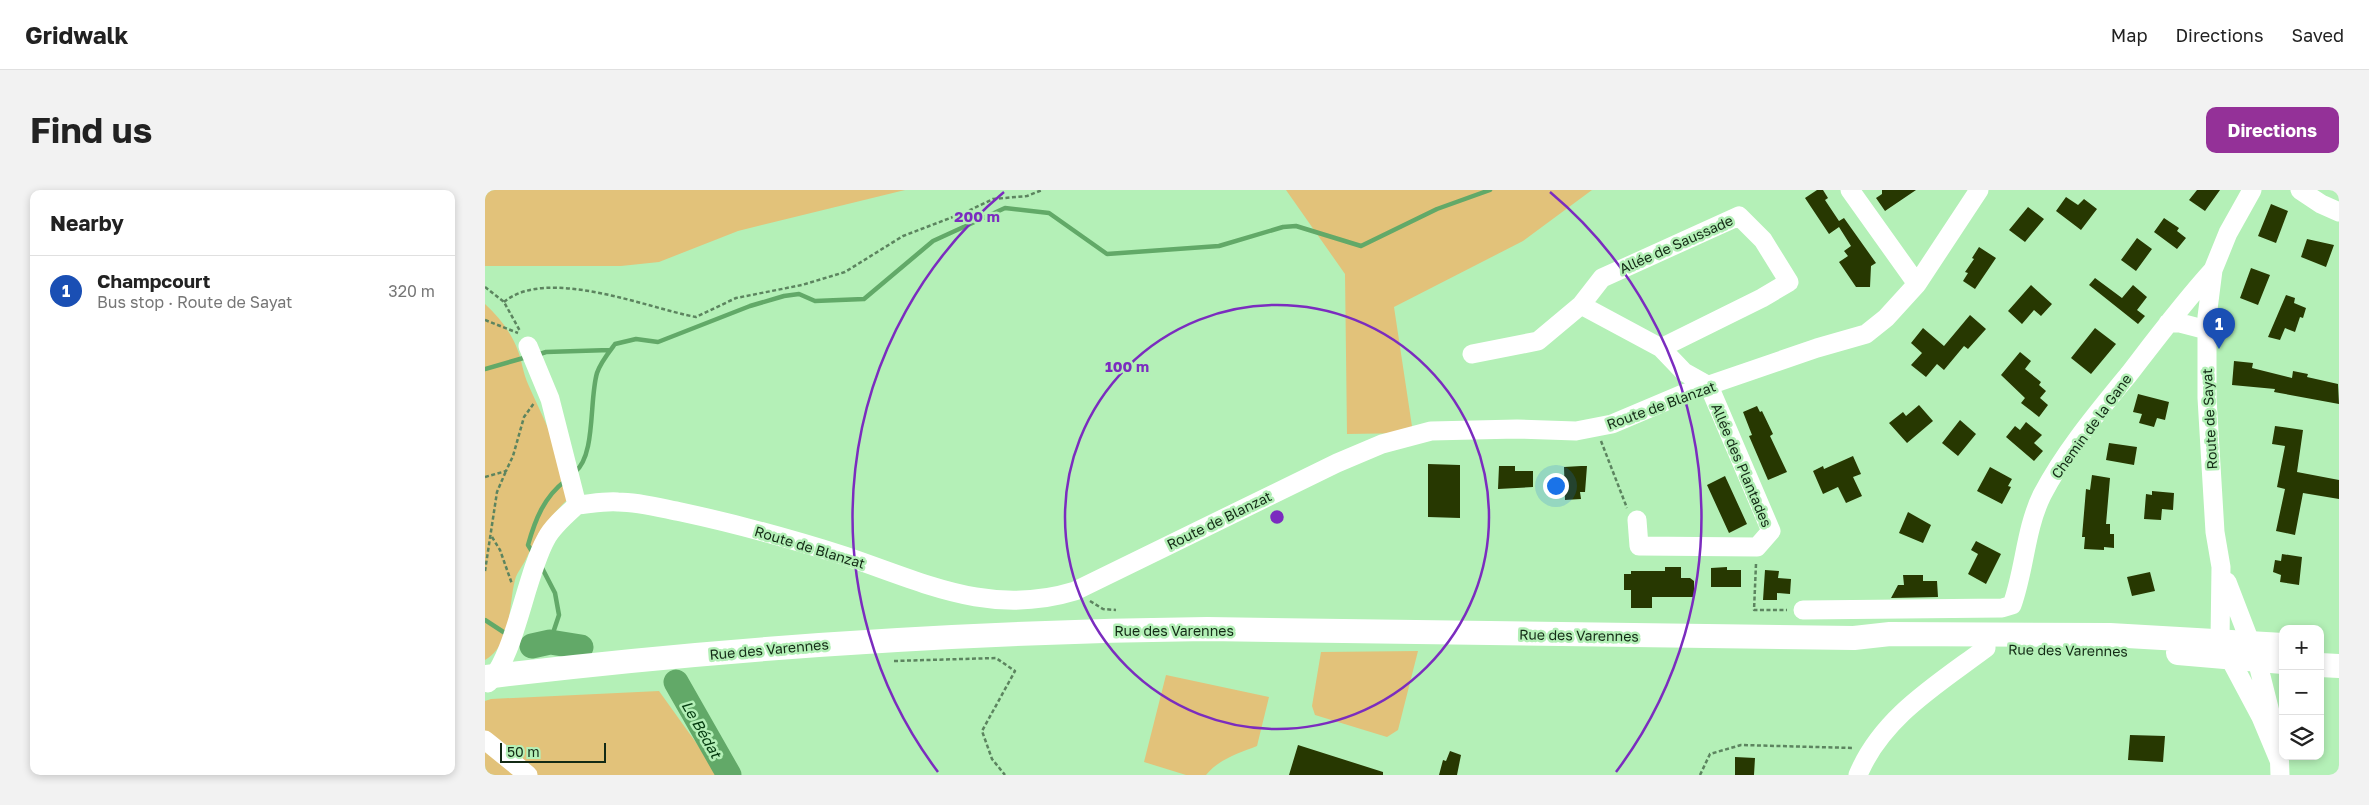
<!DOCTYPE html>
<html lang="en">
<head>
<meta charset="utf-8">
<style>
	:root { --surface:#fff; --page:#f2f2f2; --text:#222; --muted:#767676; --line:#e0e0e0; --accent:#943198 }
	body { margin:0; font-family:"Golos Text",sans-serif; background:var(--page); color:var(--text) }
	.controls { position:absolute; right:15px; bottom:15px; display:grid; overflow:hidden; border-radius:10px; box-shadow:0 2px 8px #0003 }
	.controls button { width:45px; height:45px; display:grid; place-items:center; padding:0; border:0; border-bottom:1px solid var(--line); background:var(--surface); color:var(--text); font:25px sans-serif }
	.scale { position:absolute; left:15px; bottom:12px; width:106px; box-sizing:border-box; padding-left:5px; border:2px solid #132a15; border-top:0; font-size:14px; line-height:18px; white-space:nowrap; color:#132a15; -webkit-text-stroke:4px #b4f0b7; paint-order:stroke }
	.you { position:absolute; left:1070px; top:295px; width:18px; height:18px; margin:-12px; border:4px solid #fff; border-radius:50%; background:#1a73e8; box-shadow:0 0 0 8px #1a73e833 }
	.badge { display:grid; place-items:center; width:32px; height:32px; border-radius:50%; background:var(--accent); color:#fff; font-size:16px; font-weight:700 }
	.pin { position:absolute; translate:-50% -41px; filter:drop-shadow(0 1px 2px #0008) }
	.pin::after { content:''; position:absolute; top:26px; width:18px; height:15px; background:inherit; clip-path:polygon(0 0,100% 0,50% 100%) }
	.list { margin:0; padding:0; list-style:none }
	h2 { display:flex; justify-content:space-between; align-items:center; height:65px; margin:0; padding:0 20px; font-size:21px }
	h2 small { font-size:16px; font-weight:400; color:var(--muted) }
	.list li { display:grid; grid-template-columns:32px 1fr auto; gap:15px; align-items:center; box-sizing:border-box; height:70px; padding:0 20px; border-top:1px solid var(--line) }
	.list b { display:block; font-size:19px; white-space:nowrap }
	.list p { margin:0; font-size:16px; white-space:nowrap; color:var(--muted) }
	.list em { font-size:16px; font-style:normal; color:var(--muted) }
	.icon { flex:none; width:28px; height:28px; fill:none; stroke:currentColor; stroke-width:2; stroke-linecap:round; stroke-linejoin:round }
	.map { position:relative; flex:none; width:1854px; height:585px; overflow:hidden; border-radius:10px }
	header { display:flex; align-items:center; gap:30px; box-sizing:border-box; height:70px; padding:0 25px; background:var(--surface); border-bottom:1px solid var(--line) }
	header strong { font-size:24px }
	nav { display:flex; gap:28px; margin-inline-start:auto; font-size:18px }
	.intro { display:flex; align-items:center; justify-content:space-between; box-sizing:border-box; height:120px; padding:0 30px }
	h1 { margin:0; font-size:35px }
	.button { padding:12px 22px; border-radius:10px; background:var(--accent); color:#fff; font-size:18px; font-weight:700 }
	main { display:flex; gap:30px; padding:0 30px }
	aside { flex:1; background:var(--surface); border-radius:10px; box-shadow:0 2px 8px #0003 }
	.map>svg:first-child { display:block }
	.green { fill:#e2c27a }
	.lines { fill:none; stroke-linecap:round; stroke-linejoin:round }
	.stream { stroke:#62a968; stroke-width:4.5 }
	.river { stroke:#62a968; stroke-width:25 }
	.building { fill:#273801 }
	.path { stroke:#5c845f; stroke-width:2.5; stroke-dasharray:4 2.5; stroke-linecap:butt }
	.minor { stroke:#fff; stroke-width:19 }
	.major { stroke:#fff; stroke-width:24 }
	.ring { fill:none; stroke:#7b2cbf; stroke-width:2.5 }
	.labels { text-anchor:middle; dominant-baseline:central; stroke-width:5; stroke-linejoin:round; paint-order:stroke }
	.street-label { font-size:14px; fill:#132a15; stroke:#b4f0b7 }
	.water-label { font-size:15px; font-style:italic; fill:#043a0f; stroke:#b4f0b7 }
	.centre { fill:#7b2cbf; stroke:#b4f0b7; stroke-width:2.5 }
	.ring-label { font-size:15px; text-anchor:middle; font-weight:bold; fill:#7b2cbf; stroke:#b4f0b7; stroke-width:5; stroke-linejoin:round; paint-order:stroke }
</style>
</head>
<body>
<header>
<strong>Gridwalk</strong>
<nav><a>Map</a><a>Directions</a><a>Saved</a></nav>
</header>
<div class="intro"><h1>Find us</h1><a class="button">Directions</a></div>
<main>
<aside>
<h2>Nearby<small></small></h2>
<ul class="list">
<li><span class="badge" style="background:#1a4fb4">1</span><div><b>Champcourt</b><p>Bus stop · Route de Sayat</p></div><em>320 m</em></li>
</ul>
</aside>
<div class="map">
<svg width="1854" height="585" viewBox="0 0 1854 585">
	<rect width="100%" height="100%" fill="#b4f0b7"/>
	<path class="green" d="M0 0H420L253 41 174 72 136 76H0Z
		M801 0H1107L1038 51 909 117 928 243 862 244 860 84Z
		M0 114C14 127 27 143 33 161 37 171 38 183 43 194 60 233 79 265 83 309 64 327 52 345 41 369 38 376 32 382 30 390 23 417 28 453 0 470Z
		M933 461 913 540 902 547 830 525 827 516 836 462Z
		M681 485 784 507 772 556C754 563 734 569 721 585H701L659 572Z
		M174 501 230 579 232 585H0V511L6 509Z"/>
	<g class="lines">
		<path class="stream" d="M52 165 61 162 125 160
			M0 179 42 167
			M90 282C111 265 104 210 112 183 115 173 124 162 130 154L151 149 173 152 265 116 299 106 314 104 330 111 379 109 448 51 520 18 564 23 622 64 734 56 798 37 811 36 876 56 952 19 1005 0
			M48 363 43 355C50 330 59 307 80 291
			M56 376 70 403 74 425 65 452
			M0 430 23 445
			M32 450 47 456"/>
		<path class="river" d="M47 456 65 452 96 457
			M191 492 244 585"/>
	</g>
	<path class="building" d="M1332 0H1338L1343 8 1340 10 1354 31 1359 28 1391 73 1386 76 1385 97H1371L1354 72 1363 66 1359 61 1366 56 1354 37 1344 44 1320 8Z
		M1397 0H1431L1400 21 1391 8 1397 4Z
		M1712 0H1735L1720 21 1704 10Z
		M1581 7 1593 15 1599 9 1612 19 1596 40 1571 21Z
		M1786 14 1803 21 1791 53 1773 46Z
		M1543 17 1559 29 1540 52 1524 40Z
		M1679 28 1694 38 1692 41 1701 48 1692 59 1669 42Z
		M1652 48 1667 59 1651 81 1636 70Z
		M1822 49 1849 55 1841 77 1816 67Z
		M1494 57 1511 68 1490 99 1478 91 1483 83 1480 82 1489 69 1487 68Z
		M1766 78 1785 85 1773 115 1755 108Z
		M1610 88 1637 108 1648 95 1662 107 1652 120 1660 126 1653 134 1604 95Z
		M1546 95 1567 114 1556 126 1549 120 1537 134 1523 121Z
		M1801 105 1810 108 1809 113 1821 118 1818 128 1815 127 1810 142 1800 138 1795 150 1783 147Z
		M1485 125 1501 139 1483 159 1479 156 1459 180 1452 174 1441 187 1426 175 1437 163 1426 153 1438 138 1459 156Z
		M1610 138 1631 154 1606 184 1586 168Z
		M1535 162 1546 171 1540 179 1556 192 1554 195 1561 201 1555 208 1563 215 1554 227 1536 213 1540 208 1516 185Z
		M1749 171 1768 173 1767 178 1807 188 1808 181 1823 184 1822 187 1853 194 1854 214 1789 202 1790 199 1747 195Z
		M1653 204 1684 212 1680 230 1672 228 1669 237 1654 233 1657 224 1648 222Z
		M1434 215 1448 231 1422 253 1404 233 1418 222 1421 226Z
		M1272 216 1275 222 1277 221 1288 244 1285 246 1302 282 1283 290 1264 246 1267 245 1258 222Z
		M1475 230 1491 244 1473 266 1457 253Z
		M1541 232 1557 245 1549 253 1558 261 1549 271 1521 247 1530 236 1535 240Z
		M1790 236 1818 240 1812 282 1854 290V309L1818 303 1810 345 1791 341 1800 299 1792 297 1800 256 1787 254Z
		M1624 253 1652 257 1649 275 1621 270Z
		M1368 266 1376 284 1368 287 1377 306 1361 313 1353 297 1338 304 1328 281 1338 276 1339 279Z
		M943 274 975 275V328L943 327Z
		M1014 276H1030V281H1048V297L1013 299Z
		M1096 276H1102L1100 302H1095L1096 309 1080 310 1079 277Z
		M1505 277 1527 289 1523 296 1526 297 1517 314 1492 301Z
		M1607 285 1625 288 1621 334H1625V344H1629V358L1619 357V360L1599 359 1600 347H1597L1601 299 1605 300Z
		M1240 286 1262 334 1244 343 1222 295Z
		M1667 301 1689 303 1688 320 1677 319 1676 330 1659 329 1661 304 1667 305Z
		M1423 322 1446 335 1438 353 1414 343Z
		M1491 351 1516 364 1501 394 1483 384 1493 364 1486 360Z
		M1797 364 1817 367 1814 395 1795 392 1796 385 1788 382 1790 370 1796 371Z
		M1180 377H1196V388H1205L1209 391V407H1167V418H1146V400H1139V384H1146V381H1180Z
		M1242 377V380H1256V397H1226V378Z
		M1280 380 1294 381 1293 388 1306 389 1305 404 1292 403V410H1278Z
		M1665 382 1670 401 1647 406 1642 387Z
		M1418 385H1438V391H1452L1453 407 1406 408 1413 395H1419Z
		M1645 545 1680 546 1678 572 1643 570Z
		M813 555 898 582V585H804Z
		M965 561 976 565 972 585H954L958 570 961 571Z
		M1250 567 1270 568 1269 585H1250Z"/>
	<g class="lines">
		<path class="path" d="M0 97 19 112 35 141
			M19 112C62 76 162 118 211 127L251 108 317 95 360 82 418 46 481 22 508 9 542 6 557 0
			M0 130 33 143
			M1116 251 1142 318
			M0 287 21 281 28 266 39 227 49 213
			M7 347 15 360 27 394
			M1271 374 1269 420H1302
			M0 381 12 302 21 281
			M605 411 618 419 631 420
			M409 471 511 468 530 481 497 541 507 569 520 585
			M1215 585 1225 564 1256 555 1368 558"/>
		<path class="minor" d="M1365 0 1432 94
			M1767 0 1743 43 1728 80 1722 127V208L1730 342 1736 377 1735 450 1776 527 1794 570
			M1815 0 1836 14 1854 22
			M1683 133H1695L1722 140
			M43 156 65 209 92 315
			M987 164 1053 151 1096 115
			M1152 330 1154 356 1272 357 1286 341 1224 196 1199 182 1176 158 1096 115 1117 88 1254 26 1278 50 1304 92 1277 108 1176 158
			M1742 392 1772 470 1794 558 1795 585
			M1318 420 1517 418 1527 415C1540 379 1540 340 1557 305 1580 261 1613 222 1644 184 1671 149 1698 113 1728 80
			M3 493C30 467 40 387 61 349 67 337 81 325 92 315 105 314 119 311 133 312 154 312 176 318 196 322 252 334 306 349 360 366 440 393 505 427 590 401L852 273 897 254 946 241 1032 239 1091 241 1127 234 1198 204 1332 158 1381 144 1401 128 1432 94 1494 0
			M0 550 43 585
			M1373 585C1397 527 1453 494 1501 458V445"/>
		<path class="major" d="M1693 463 1798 472
			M1835 475 1854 476
			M0 487C240 458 481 442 722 439L1369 448 1405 444 1625 445 1798 455"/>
	</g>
	<g class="ring">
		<circle cx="792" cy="327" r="212"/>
		<path d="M453 582A424 424 0 0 1 519 2M1065 2A424 424 0 0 1 1131 582"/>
	</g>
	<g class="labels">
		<g class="street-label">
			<text transform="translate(1191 54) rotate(-24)">Allée de Saussade</text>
			<text transform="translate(1176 215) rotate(-20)">Route de Blanzat</text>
			<text transform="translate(1724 229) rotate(-93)">Route de Sayat</text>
			<text transform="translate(1606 236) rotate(-54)">Chemin de la Gane</text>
			<text transform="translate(1257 275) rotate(67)">Allée des Plantades</text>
			<text transform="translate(734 330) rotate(-26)">Route de Blanzat</text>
			<text transform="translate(325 357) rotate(17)">Route de Blanzat</text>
			<text x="689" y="440">Rue des Varennes</text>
			<text transform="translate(1094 445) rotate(1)">Rue des Varennes</text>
			<text transform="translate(284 459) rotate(-5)">Rue des Varennes</text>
			<text transform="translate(1583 460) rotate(1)">Rue des Varennes</text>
		</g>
		<g class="water-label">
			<text transform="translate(217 539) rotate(60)">Le Bédat</text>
		</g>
	</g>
	<circle cx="792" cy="327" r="8" class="centre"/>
	<g class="ring-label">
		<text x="492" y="32">200 m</text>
		<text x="642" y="182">100 m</text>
	</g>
</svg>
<div class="controls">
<button>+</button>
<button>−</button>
<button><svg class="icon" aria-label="layers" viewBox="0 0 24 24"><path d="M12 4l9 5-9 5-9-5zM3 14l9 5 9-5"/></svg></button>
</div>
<div class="scale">50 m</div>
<div class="you"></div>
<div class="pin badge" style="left:1734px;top:159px;background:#1a4fb4">1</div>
</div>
</main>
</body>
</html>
